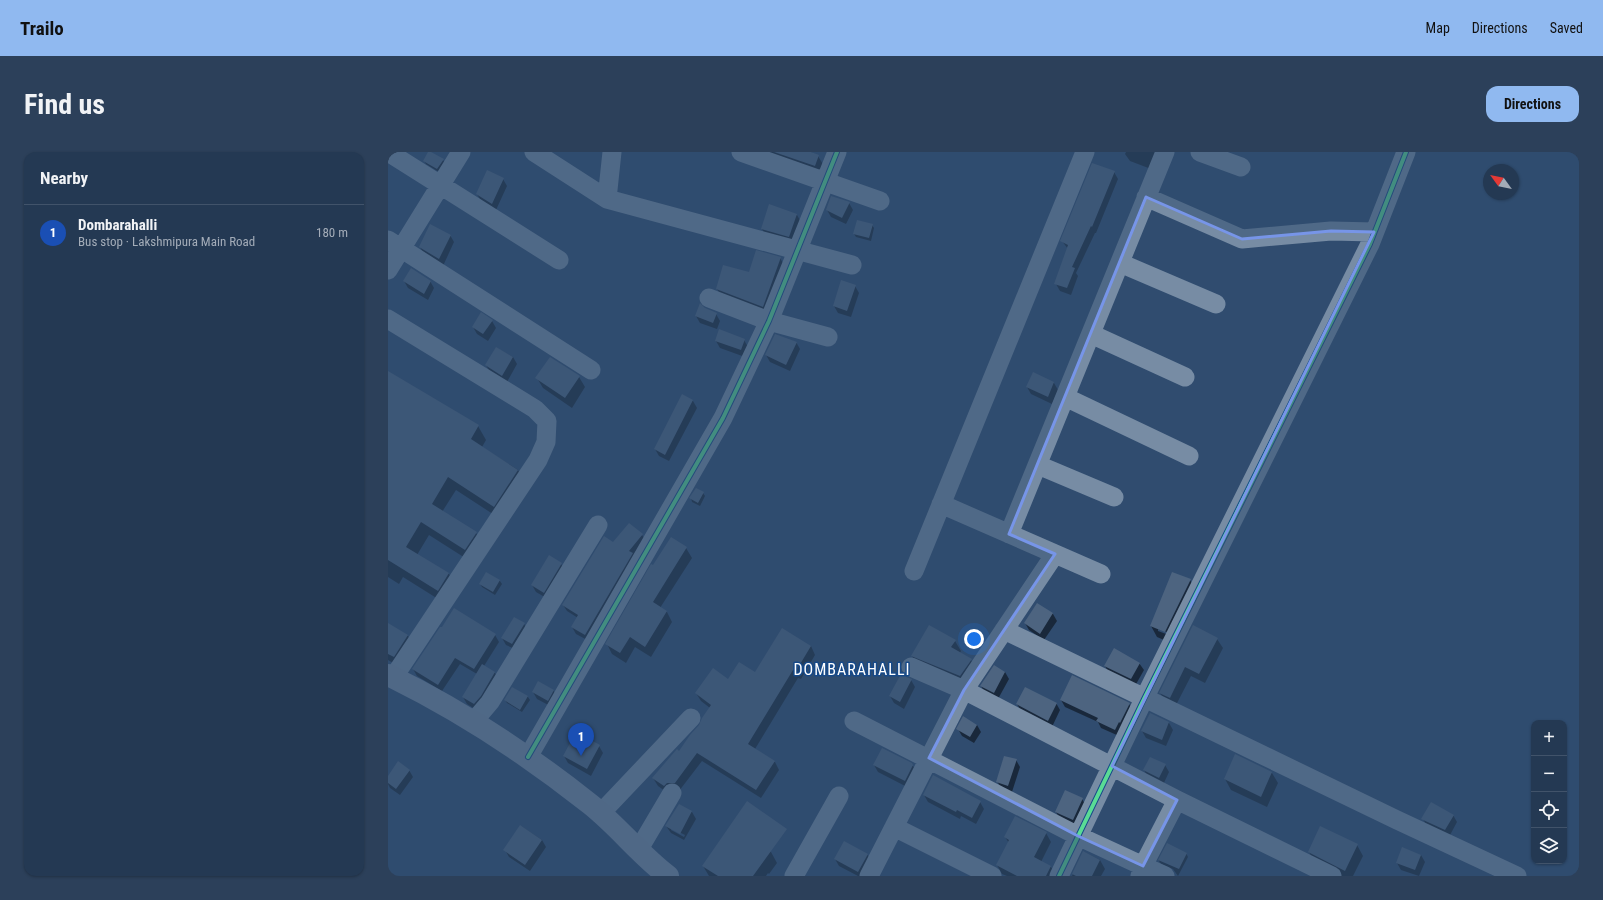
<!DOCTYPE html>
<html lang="en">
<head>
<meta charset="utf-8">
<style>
	:root { --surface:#243953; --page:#2c405a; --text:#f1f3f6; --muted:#a3acb8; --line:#41536a; --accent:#90b9f0 }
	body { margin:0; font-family:"Roboto Condensed",sans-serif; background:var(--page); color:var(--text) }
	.controls { position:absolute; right:12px; bottom:12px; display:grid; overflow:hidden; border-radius:8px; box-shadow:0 1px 3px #0004 }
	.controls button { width:36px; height:36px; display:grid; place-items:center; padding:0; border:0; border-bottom:1px solid var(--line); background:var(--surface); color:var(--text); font:20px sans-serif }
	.compass { position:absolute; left:1095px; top:12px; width:36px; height:36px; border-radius:50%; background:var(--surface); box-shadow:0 1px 3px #0004; rotate:303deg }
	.you { position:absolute; left:586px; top:487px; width:14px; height:14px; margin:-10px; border:3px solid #fff; border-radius:50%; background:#1a73e8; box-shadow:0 0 0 6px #1a73e833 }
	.badge { display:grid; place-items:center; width:26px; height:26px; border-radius:50%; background:var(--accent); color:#fff; font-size:13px; font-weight:700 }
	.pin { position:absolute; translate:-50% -33px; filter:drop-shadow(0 1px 2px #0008) }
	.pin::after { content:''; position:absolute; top:21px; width:14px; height:12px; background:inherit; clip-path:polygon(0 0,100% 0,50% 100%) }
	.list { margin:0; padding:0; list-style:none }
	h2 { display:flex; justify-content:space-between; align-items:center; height:52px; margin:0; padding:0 16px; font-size:17px }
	h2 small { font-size:13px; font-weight:400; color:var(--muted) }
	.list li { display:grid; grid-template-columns:26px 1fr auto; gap:12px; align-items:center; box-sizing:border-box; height:56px; padding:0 16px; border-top:1px solid var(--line) }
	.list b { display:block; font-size:15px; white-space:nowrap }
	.list p { margin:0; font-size:13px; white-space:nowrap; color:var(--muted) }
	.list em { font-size:13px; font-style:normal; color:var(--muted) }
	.icon { flex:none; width:22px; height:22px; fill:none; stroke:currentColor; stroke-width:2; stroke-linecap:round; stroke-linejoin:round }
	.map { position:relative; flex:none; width:1191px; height:724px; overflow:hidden; border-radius:12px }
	header { display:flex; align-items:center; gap:24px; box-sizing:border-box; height:56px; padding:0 20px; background:var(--accent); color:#111 }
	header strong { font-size:19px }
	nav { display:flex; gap:22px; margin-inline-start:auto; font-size:14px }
	.intro { display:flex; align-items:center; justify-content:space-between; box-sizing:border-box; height:96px; padding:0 24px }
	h1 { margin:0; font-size:28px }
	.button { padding:10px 18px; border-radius:12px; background:var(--accent); color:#111; font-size:14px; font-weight:700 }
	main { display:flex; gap:24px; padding:0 24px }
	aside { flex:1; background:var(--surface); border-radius:12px; box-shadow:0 1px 3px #0004 }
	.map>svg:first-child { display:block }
	.shadow { fill:#0007; fill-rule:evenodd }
	.building { fill:#4d6480 }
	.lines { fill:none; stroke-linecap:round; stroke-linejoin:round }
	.minor { stroke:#778ca4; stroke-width:19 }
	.major { stroke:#7689a2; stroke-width:22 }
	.cycleway-casing { stroke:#164989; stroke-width:6 }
	.cycleway { stroke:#5adb95; stroke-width:4 }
	.marked { fill:none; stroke:#7795e8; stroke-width:3; stroke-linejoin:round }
	.labels { text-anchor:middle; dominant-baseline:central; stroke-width:3; stroke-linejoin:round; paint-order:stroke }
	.quarter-label { font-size:16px; letter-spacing:1px; fill:#fff; stroke:#164989 }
</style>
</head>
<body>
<header>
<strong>Trailo</strong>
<nav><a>Map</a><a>Directions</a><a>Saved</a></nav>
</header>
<div class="intro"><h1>Find us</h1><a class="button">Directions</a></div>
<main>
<aside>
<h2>Nearby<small></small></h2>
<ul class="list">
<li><span class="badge" style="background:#1a4fb4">1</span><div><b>Dombarahalli</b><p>Bus stop · Lakshmipura Main Road</p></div><em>180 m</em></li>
</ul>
</aside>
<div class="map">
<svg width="1191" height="724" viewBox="0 0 1191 724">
	<rect width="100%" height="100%" fill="#304c6f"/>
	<path class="shadow" d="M375 0H423L430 4 436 14 433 24Z
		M738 0H768L763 17 742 9 737 2Z
		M55 8 57 11 51 20 38 12 36 9Z
		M726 20 730 27 708 81H707L688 121 690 124 683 143 672 139 668 132 680 97 674 89Z
		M115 27 119 34 108 58 93 49 89 42Z
		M461 51 465 58 458 72 443 65 439 58Z
		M409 63 413 70 405 91 378 84 374 77Z
		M484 73 486 76 483 89 468 85 466 82Z
		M62 83 66 90 55 114 36 102 32 95Z
		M392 106 398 116 380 164 335 147 329 137Z
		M16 129H42L46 136 40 148 20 136Z
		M467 134 471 141 463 165 450 161 446 154Z
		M317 157 328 162 332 169 329 177 312 171 308 164Z
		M104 169 108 176 100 189 89 182 85 175Z
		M356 188 360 195 357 205 332 196 328 189Z
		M408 190 412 197 402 219 382 210 378 203Z
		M108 196 125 205 129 212 119 230 102 220 98 213Z
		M0 220 90 274 98 288 94 295 130 318 137 332 114 368 68 338 54 360 88 381 96 394 85 411 41 383 29 403 61 422 68 436 58 452 15 425 11 432 0 425Z
		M645 222 666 231 670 238 664 252 643 242 639 235Z
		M191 225 197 235 184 256 155 236 149 226Z
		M294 244 305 249 309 256 281 309 271 304 267 297Z
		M315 341 317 344 312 354 304 350 303 346Z
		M254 383 258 389 201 489 188 482 184 475 190 466 179 459 175 453 225 391Z
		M298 396 304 406 272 456 279 460 284 470 263 505 247 495 238 511 224 502 219 492Z
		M173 412 177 419 160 447 148 440 144 433Z
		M98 421 112 429 114 432 107 443 94 435 92 432Z
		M802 428 808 439 783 491 769 485 763 474ZM770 477 782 481 781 483 770 479Z
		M649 452 665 462 669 469 656 488 641 478 637 471Z
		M126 466 136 472 140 479 129 498 118 493 114 486Z
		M0 472 20 484 26 494 12 515 0 508Z
		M806 474 829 487 835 496 817 531 803 524 787 555 778 550 772 541Z
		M107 483 111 490 96 514 107 521 111 528 90 559 79 552 75 545 89 522 72 512 54 539 29 524 25 517Z
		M567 489 573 499 572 501 583 508 589 518 578 534 531 515 524 504Z
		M423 494 427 503 413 527 410 526 367 597 387 610 391 618 373 646 314 609 291 639 281 642 270 634 265 626 291 601 312 574 322 556 313 549 308 541 340 529 368 522Z
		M751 511 756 518 747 534 721 521 717 514Z
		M617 520 621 527 610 547 597 541 593 534Z
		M518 526 523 528 527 535 516 557 506 551 502 544Z
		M125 536 140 545 142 548 134 560 119 551 117 548Z
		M165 538 169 545 164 555 149 547 145 540Z
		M673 548 741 552 745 559 731 584 713 576 710 570 677 555Z
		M668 551 672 558 664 575 633 559 629 552Z
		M762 562 781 571 785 578 778 594 758 586 754 579Z
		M589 573 593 580 586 591 574 584 570 577Z
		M211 594 215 601 203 624 180 611 176 604Z
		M628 608 632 615 624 640 613 636 609 629Z
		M486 613 525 614 529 621 521 636 490 620Z
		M777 613 781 620 775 633 760 625 756 618Z
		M21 618 25 625 12 643 2 636 0 632V625Z
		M884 621 890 631 879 655 843 638 837 627Z
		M536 643 592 650 596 657 588 672 573 664 572 667 540 650Z
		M694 647 698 654 689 675 672 667 668 660Z
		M291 653 304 660 308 667 296 688 283 681 278 674ZM283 676 297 683 296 685 283 678Z
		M1065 663 1069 670 1061 685 1039 674 1035 667Z
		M133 674 154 688 158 695 142 719 121 705 117 698Z
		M658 681 663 690 653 710 663 715 668 724H619L614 722 609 713 621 691 617 685Z
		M368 692 383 700 389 711 381 722 380 721 378 724H321L315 714Z
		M780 693 798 701 800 705 790 724 785 717 773 712 771 709Z
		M969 693 975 704 965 724H953L927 711 921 700Z
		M696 700 712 708 717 717 713 724H684Z
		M479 702 483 709 475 724H470L451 714 447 707Z
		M1033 703 1037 710 1031 724 1013 718 1009 711Z"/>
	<path class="building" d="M40 0H43L56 7 49 17 35 9Z
		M386 0H423L431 3 427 14Z
		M704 11 727 19 704 75 703 74 684 115 687 116 679 136 666 132 680 93 672 89Z
		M99 18 116 26 104 52 88 42Z
		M443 44 462 50 454 66 438 58Z
		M381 52 409 62 401 85 373 77Z
		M469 68 485 72 481 86 465 82Z
		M42 72 63 83 51 107 31 95Z
		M368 98 393 105 375 155 328 137 335 113 361 120Z
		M23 116 43 129 36 142 15 129Z
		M453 128 468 133 459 159 445 154Z
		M312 151 317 156 329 161 325 171 307 164Z
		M93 160 105 168 95 182 84 175Z
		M331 177 357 187 353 198 327 189Z
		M387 182 409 190 398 213 377 203Z
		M108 195 125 205 114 224 97 213Z
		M162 205 192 224 177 246 147 226Z
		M0 219 91 273 83 287 130 318 106 355 60 325 44 352 89 380 77 398 33 370 18 395 61 421 50 439 0 408Z
		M645 220 666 230 660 245 638 235Z
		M294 242 305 248 277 303 266 297Z
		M308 336 316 340 310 351 301 346Z
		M241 371 255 382 241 399 245 401 197 483 183 475 190 463 174 453 216 384 225 390Z
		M283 385 299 395 265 450 279 459 257 495 242 485 232 501 217 492 263 412 265 413Z
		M161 403 174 411 156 441 143 433Z
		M98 420 112 428 105 440 91 432Z
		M784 420 803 427 777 480 762 474Z
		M649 451 665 461 652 482 636 471Z
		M66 456 108 482 86 517 67 506 50 533 24 517 52 475H54Z
		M126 465 137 471 124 492 113 486Z
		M0 471 20 483 6 505 0 502Z
		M541 473 568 488 563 495 584 507 572 524 523 504Z
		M805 473 830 486 811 522 797 515 782 546 771 541Z
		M394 476 423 494 408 519 405 518 360 592 387 609 368 638 309 601 287 631H279L276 634 264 626 289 597 291 599 302 583 311 573 314 566 323 553 307 541 325 516 340 527 351 510 367 520Z
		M726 496 752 511 743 527 716 514Z
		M94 512 107 520 93 544 86 552 74 545Z
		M606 513 617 520 606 541 592 534Z
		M514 520 518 525 524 527 512 550 501 544Z
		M684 523 742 551 732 571 731 570 727 578 708 569 710 566 672 548Z
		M150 529 166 538 160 549 144 540Z
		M124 535 140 544 132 558 116 548Z
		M637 535 669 551 660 569 628 552Z
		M762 561 781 570 774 588 753 579Z
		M575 564 589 573 582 585 568 577Z
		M188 580 212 593 199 617 175 604Z
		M494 596 524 611 525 613 517 629 485 613Z
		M847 602 884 620 873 645 836 627Z
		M616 604 629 607 620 634 608 630Z
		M762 605 778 612 771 626 755 618Z
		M10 609 22 618 8 637 0 631V624Z
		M545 623 593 649 584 666 569 658 568 660 535 643Z
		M677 638 695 646 685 668 667 660Z
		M359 649 399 677 365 724H330L314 714Z
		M1043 650 1066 663 1057 678 1033 667Z
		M291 652 304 659 292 682 277 674Z
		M627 664 659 680 646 705 663 714 658 724H629L608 713 621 688 616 685Z
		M132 673 154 688 137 713 115 698Z
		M932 674 970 692 957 719 920 700Z
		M456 689 480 702 470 720 446 707Z
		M779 691 799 701 791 717 770 708Z
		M1014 695 1033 703 1027 718 1008 711Z
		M695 699 712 708 704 724H688L684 722Z"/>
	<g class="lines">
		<path class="minor" d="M0 0 171 108
			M146 0 219 47 464 113
			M353 0 492 49
			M812 0 853 15
			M758 45 854 87 943 79 986 80
			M219 47 224 0
			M0 88 203 218
			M732 111 828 152
			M0 118 73 0
			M321 146 381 169 440 185
			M0 167 147 257 159 269 158 290 150 308 5 526
			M703 182 797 225
			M677 245 801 304
			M650 313 726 345
			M553 352 713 422
			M621 382 777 0
			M526 419 697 0
			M616 478 1009 668 1129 724
			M523 515 576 538 789 648 944 724
			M86 569 102 550 210 373
			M466 569 690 684 755 714 789 648
			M140 605 335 266 381 169 449 0
			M212 662 303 566
			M506 675 604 724
			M251 697 284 641
			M406 724 451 644
			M481 724 576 538 667 402
			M671 724 756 547 982 92 1018 0
			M752 724 755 714 777 724"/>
		<path class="major" d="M0 523C72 558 139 602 202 652 230 674 252 703 280 724"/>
		<g class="cycleway-casing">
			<path id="cycleway" d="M140 605 335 266 381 169 449 0
				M671 724 756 547 982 92 1018 0"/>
		</g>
		<use href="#cycleway" class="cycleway"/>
	</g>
	<path d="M0 0H1191V724H0ZM758 45 854 87 943 79 986 80 724 614 789 648 755 714 690 684 541 606 576 538 667 402 621 382Z" fill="#304c6f" fill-opacity=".55" fill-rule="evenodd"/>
	<path class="marked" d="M758 45 854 87 943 79 986 80 724 614 789 648 755 714 690 684 541 606 576 538 667 402 621 382Z"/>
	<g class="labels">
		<g class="quarter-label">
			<text x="464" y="517">DOMBARAHALLI</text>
		</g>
	</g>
</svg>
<div class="controls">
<button>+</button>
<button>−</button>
<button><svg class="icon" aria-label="locate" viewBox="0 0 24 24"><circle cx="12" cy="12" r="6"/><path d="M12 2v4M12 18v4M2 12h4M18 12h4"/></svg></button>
<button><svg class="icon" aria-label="layers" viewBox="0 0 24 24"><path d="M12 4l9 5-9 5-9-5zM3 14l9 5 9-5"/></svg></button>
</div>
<svg class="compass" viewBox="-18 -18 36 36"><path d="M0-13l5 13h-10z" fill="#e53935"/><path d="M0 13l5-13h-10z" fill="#a3acb8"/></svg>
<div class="you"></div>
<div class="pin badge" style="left:193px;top:604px;background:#1a4fb4">1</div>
</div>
</main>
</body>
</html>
